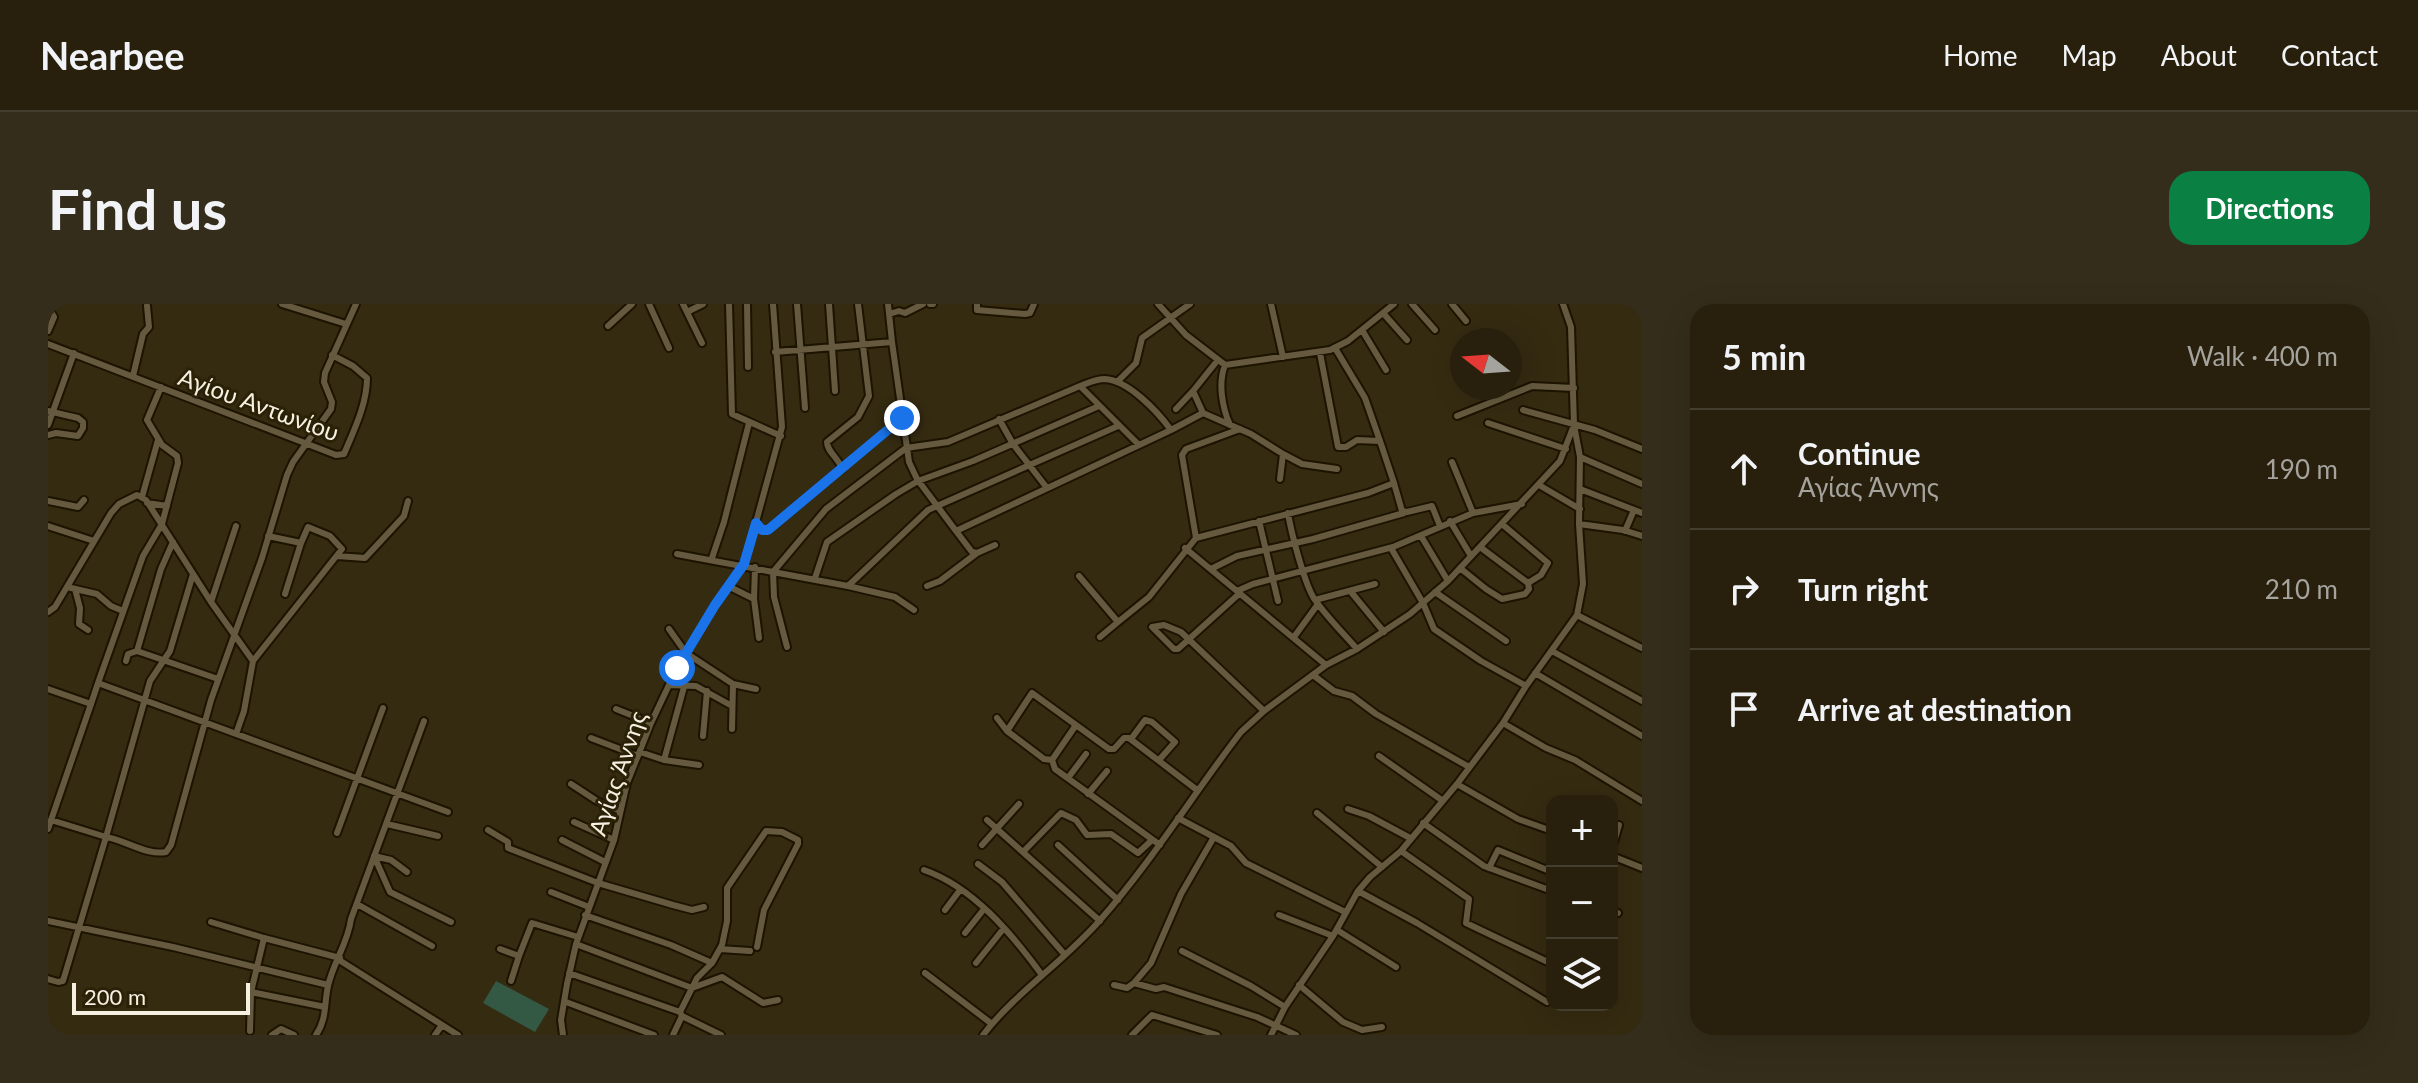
<!DOCTYPE html>
<html lang="en">
<head>
<meta charset="utf-8">
<style>
	:root { --surface:#28200d; --page:#342d1b; --text:#f1f3f6; --muted:#a5a39d; --line:#443e2e; --accent:#0b8043 }
	body { margin:0; font-family:Lato,sans-serif; background:var(--page); color:var(--text) }
	.controls { position:absolute; right:24px; bottom:24px; display:grid; overflow:hidden; border-radius:16px; box-shadow:0 8px 32px #0002 }
	.controls button { width:72px; height:72px; display:grid; place-items:center; padding:0; border:0; border-bottom:2px solid var(--line); background:var(--surface); color:var(--text); font:40px sans-serif }
	.compass { position:absolute; left:1402px; top:24px; width:72px; height:72px; border-radius:50%; background:var(--surface); box-shadow:0 8px 32px #0002; rotate:287deg }
	.scale { position:absolute; left:24px; bottom:20px; width:178px; box-sizing:border-box; padding-left:8px; border:4px solid #f6f0e1; border-top:0; font-size:22px; line-height:28px; white-space:nowrap; color:#f6f0e1; -webkit-text-stroke:6px #2b2107; paint-order:stroke }
	.stop { position:absolute; width:24px; height:24px; margin:-18px; border:6px solid #1a73e8; border-radius:50%; background:#fff }
	.stop.end { background:#1a73e8; border-color:#fff; box-shadow:0 2px 8px #0008 }
	.list { margin:0; padding:0; list-style:none }
	h2 { display:flex; justify-content:space-between; align-items:center; height:104px; margin:0; padding:0 32px; font-size:34px }
	h2 small { font-size:26px; font-weight:400; color:var(--muted) }
	.list li { display:grid; grid-template-columns:52px 1fr auto; gap:24px; align-items:center; box-sizing:border-box; height:120px; padding:0 32px; border-top:2px solid var(--line) }
	.list b { display:block; font-size:30px; white-space:nowrap }
	.list p { margin:0; font-size:26px; white-space:nowrap; color:var(--muted) }
	.list em { font-size:26px; font-style:normal; color:var(--muted) }
	.icon { flex:none; width:44px; height:44px; fill:none; stroke:currentColor; stroke-width:2; stroke-linecap:round; stroke-linejoin:round }
	.map { position:relative; flex:none; width:1594px; height:731px; overflow:hidden; border-radius:24px }
	header { display:flex; align-items:center; gap:48px; box-sizing:border-box; height:112px; padding:0 40px; background:var(--surface); border-bottom:2px solid var(--line) }
	header strong { font-size:38px }
	nav { display:flex; gap:44px; margin-inline-start:auto; font-size:28px }
	.intro { display:flex; align-items:center; justify-content:space-between; box-sizing:border-box; height:192px; padding:0 48px }
	h1 { margin:0; font-size:56px }
	.button { padding:20px 36px; border-radius:24px; background:var(--accent); color:#fff; font-size:28px; font-weight:700 }
	main { display:flex; gap:48px; padding:0 48px }
	aside { flex:1; background:var(--surface); border-radius:24px; box-shadow:0 8px 32px #0002 }
	.map>svg:first-child { display:block }
	.green { fill:#335944 }
	.lines { fill:none; stroke-linecap:round; stroke-linejoin:round }
	.minor-casing { stroke:#1c1300; stroke-width:10 }
	.minor { stroke:#655a3f; stroke-width:6 }
	.route { stroke:#1a73e8; stroke-width:10 }
	.labels { text-anchor:middle; dominant-baseline:central; stroke-width:6; stroke-linejoin:round; paint-order:stroke }
	.street-label { font-size:24px; fill:#f6f0e1; stroke:#2b2107 }
</style>
</head>
<body>
<header>
<strong>Nearbee</strong>
<nav><a>Home</a><a>Map</a><a>About</a><a>Contact</a></nav>
</header>
<div class="intro"><h1>Find us</h1><a class="button">Directions</a></div>
<main>
<div class="map">
<svg width="1594" height="731" viewBox="0 0 1594 731">
	<rect width="100%" height="100%" fill="#352b11"/>
	<path class="green" d="M448 677 501 705 487 728 435 699Z"/>
	<g class="lines">
		<g class="minor-casing">
			<path id="minor" d="M234 0 298 20
				M601 0 621 44
				M635 0 654 39
				M681 0 684 110 733 132
				M699 0 700 63
				M749 0 757 104
				M781 0 787 87
				M840 0 844 38
				M882 0H885
				M929 0V6L977 10 982 9 986 0
				M1110 0 1138 31 1177 61 1282 46 1300 37 1346 0
				M1223 0 1235 53
				M1364 0 1387 26
				M1404 0 1418 17
				M0 3 6 13 0 27
				M639 8 655 0
				M1335 9 1359 36
				M841 10 851 7 857 9 875 0
				M560 22 584 0
				M1314 26 1338 66
				M0 40 288 151 296 150C306 126 319 100 319 74L305 62 284 51
				M1287 44 1317 94 1332 137
				M727 48 844 38 861 158 869 175 908 227 1123 126
				M1272 49 1290 143H1298L1309 136 1332 137 1346 179
				M1169 57 1145 87 1155 109 1203 130 1235 150 1232 175
				M1177 61C1170 79 1174 103 1182 121
				M85 72 95 30 101 23 99 2
				M1070 77 1088 59 1094 34 1142 0
				M1032 82C1040 79 1048 75 1057 75 1080 76 1110 108 1123 126L1155 109
				M1128 105 1145 87
				M1475 106 1547 126 1594 145
				M0 107 30 114 35 118V124L30 132 8 129 0 131
				M1409 112 1484 82 1526 84
				M951 115 965 140 999 184
				M1440 119 1518 145
				M0 121 26 49
				M1235 150 1254 160 1289 165
				M1532 153 1594 180
				M1404 158 1425 209
				M794 165C791 154 779 148 779 138L810 113 821 92 810 0
				M1491 181 1532 205
				M1532 185 1594 209
				M94 193 110 136
				M0 197 30 203 36 196
				M99 199 119 202
				M1240 209C1243 228 1257 282 1267 296 1279 313 1295 329 1309 345
				M1211 217 1230 297
				M1402 217 1423 252
				M708 219 714 226H720L854 114
				M1531 220 1575 226 1594 232
				M0 222 46 237
				M908 227 924 248 929 249 947 241
				M1577 227 1586 206
				M1373 232 1400 277
				M1148 234 1134 151 1138 145 1192 125
				M1432 243 1480 279
				M1137 244 1278 361
				M1343 244 1375 299 1386 325 1433 357 1478 382
				M629 250 725 268 778 205 858 144 900 138 1032 82 1091 141
				M289 252 317 254 356 212 360 197
				M664 254 676 218 701 119
				M707 263 706 295 711 334
				M1412 264 1438 285 1454 295 1477 290 1481 285 1480 279 1493 271 1500 259 1454 220
				M1163 265 1189 252 1265 235 1356 209
				M1031 272 1070 318 1101 293 1148 234 1320 189 1346 179 1354 207 1359 208 1384 202 1392 222
				M767 274 779 238 848 190 870 177 925 157 1051 102
				M680 282 706 295
				M800 282 847 293 866 306
				M879 282 892 277 929 249
				M19 283 49 290 63 302 75 307
				M27 285 32 304 31 320 40 326
				M1189 287 1205 280 1345 243 1425 209 1474 200
				M1303 288 1336 328
				M1387 288 1458 337
				M1192 289 1130 345H1126L1104 323 1116 321 1133 328 1216 407
				M237 290 253 239
				M1267 296 1327 280
				M163 298 188 222
				M0 308 7 303 63 209 71 200 89 191 98 196 163 298 205 357 294 245 282 232 260 223 253 239 220 232
				M1529 311 1594 344
				M621 325 638 349 685 380 684 425
				M1052 333 1070 318
				M1246 333 1270 300
				M739 343 726 293 725 268 800 282 880 206 1070 122
				M89 347 113 265 125 238
				M1504 347 1594 397
				M78 357 80 350 89 347 170 375
				M1487 369 1594 432
				M1265 371 1286 387 1304 392 1328 410 1421 463
				M50 379 95 252 114 220 130 159 129 152 114 141 99 116 113 83
				M685 380 708 385
				M621 381 648 382 684 402
				M0 385 43 400 50 379 400 508
				M568 405 603 419
				M949 414 959 427 996 455 1004 456 1007 465 1112 541
				M1455 419 1498 444 1527 456 1594 497
				M959 427 984 389 1061 445H1066L1076 434H1081L1149 486
				M188 430 196 407 205 357
				M655 432 659 387
				M543 434 590 452
				M1083 435 1097 416 1104 418 1127 438 1111 456
				M592 448 616 456 651 461
				M1331 452 1395 497
				M616 456 636 383
				M1004 456 1028 421
				M1020 474 1038 450
				M523 480 549 497 572 507
				M1409 480 1470 515 1504 527
				M1040 490 1059 467
				M1300 505 1321 512 1362 534
				M1269 509 1334 563
				M1130 514 1183 542 1198 559 1297 608
				M3 516 58 533 102 377 122 347 145 270
				M939 516 1052 617
				M526 518 566 536
				M1375 519 1436 562 1504 587
				M339 520 390 532
				M0 525 43 400
				M440 526 460 538V544L550 579 625 601 644 606 656 603
				M289 529 335 404
				M514 536 557 558
				M934 541 971 500
				M1010 541 1070 596
				M1564 545 1571 521
				M1353 547 1421 595 1418 619 1504 660
				M975 548 1013 509 1028 516 1039 531 1063 530 1090 549 1104 536
				M326 552 342 588 403 618
				M326 552 343 556 359 568
				M1564 552 1594 564
				M930 560 954 578 1017 651
				M1441 564 1450 546 1504 568
				M876 566C925 583 964 630 994 671
				M1310 587 1369 619 1499 698
				M503 588 541 603
				M309 600 384 642
				M897 606 912 586
				M1564 607 1570 609
				M537 611 623 641 664 659
				M1231 611 1285 632
				M0 617 125 643 280 681
				M163 618 216 634
				M1289 626 1348 663
				M917 629 936 605
				M528 640 644 684 674 673 715 699 730 696
				M452 645 471 652 484 619 530 633
				M672 645 702 647
				M1134 647 1203 682 1237 703
				M291 656 410 731
				M928 659 956 624
				M521 669 632 708
				M877 669 944 720
				M0 675 10 678 15 677 58 533C77 536 99 552 118 548L123 541 163 396 214 254 239 171 245 158 283 105 284 98 276 78 277 69 308 0
				M463 677 471 652
				M1086 679 1103 659 1133 590 1166 533
				M1066 681 1079 684 1086 679 1108 685 1116 683 1209 713 1248 731
				M1251 681 1295 718 1314 726 1334 723
				M518 698 606 731
				M277 703 203 688 216 634 292 654
				M634 712 673 731
				M202 727 203 688
				M224 731 233 725 246 731
				M268 731C279 715 276 700 280 682 285 659 300 639 303 615L376 417
				M387 731 394 721
				M515 731 513 716 519 680 528 640 566 536 579 479 603 419 629 364 667 301 696 260 705 229 734 123 725 0
				M625 731 634 712 632 708 649 674 664 659 674 641 679 617V584L718 527 734 528 750 536V540L716 606 709 643
				M935 731C969 687 1017 657 1053 615 1105 556 1145 490 1193 428L1216 407 1278 361 1309 345 1362 310 1400 277 1512 157 1526 121
				M1084 731 1104 711 1169 731
				M1223 731 1237 703 1285 632 1310 587 1322 573 1353 547 1409 480 1455 419 1478 382 1529 311 1535 280 1531 220 1532 153 1526 121 1523 23 1515 0"/>
		</g>
		<use href="#minor" class="minor"/>
	</g>
	<g class="lines">
		<path class="route" d="M629 364 667 301 696 260 708 219 714 226H720L854 114"/>
	</g>
	<g class="labels">
		<g class="street-label">
			<text transform="translate(211 100) rotate(20)">Αγίου Αντωνίου</text>
			<text transform="translate(569 469) rotate(-71)">Αγίας Άννης</text>
		</g>
	</g>
</svg>
<div class="controls">
<button>+</button>
<button>−</button>
<button><svg class="icon" aria-label="layers" viewBox="0 0 24 24"><path d="M12 4l9 5-9 5-9-5zM3 14l9 5 9-5"/></svg></button>
</div>
<svg class="compass" viewBox="-18 -18 36 36"><path d="M0-13l5 13h-10z" fill="#e53935"/><path d="M0 13l5-13h-10z" fill="#a5a39d"/></svg>
<div class="scale">200 m</div>
<div class="stop" style="left:629px;top:364px"></div>
<div class="stop end" style="left:854px;top:114px"></div>
</div>
<aside>
<h2>5 min<small>Walk · 400 m</small></h2>
<ul class="list">
<li><svg class="icon" aria-label="ahead" viewBox="0 0 24 24"><path d="M12 20V5M6 11l6-6 6 6"/></svg><div><b>Continue</b><p>Αγίας Άννης</p></div><em>190 m</em></li>
<li><svg class="icon" aria-label="right" viewBox="0 0 24 24"><path d="M7 20v-9h11M14 6l5 5-5 5"/></svg><div><b>Turn right</b></div><em>210 m</em></li>
<li><svg class="icon" aria-label="arrive" viewBox="0 0 24 24"><path d="M6 21V4h12l-3 4 3 4H6"/></svg><div><b>Arrive at destination</b></div></li>
</ul>
</aside>
</main>
</body>
</html>
